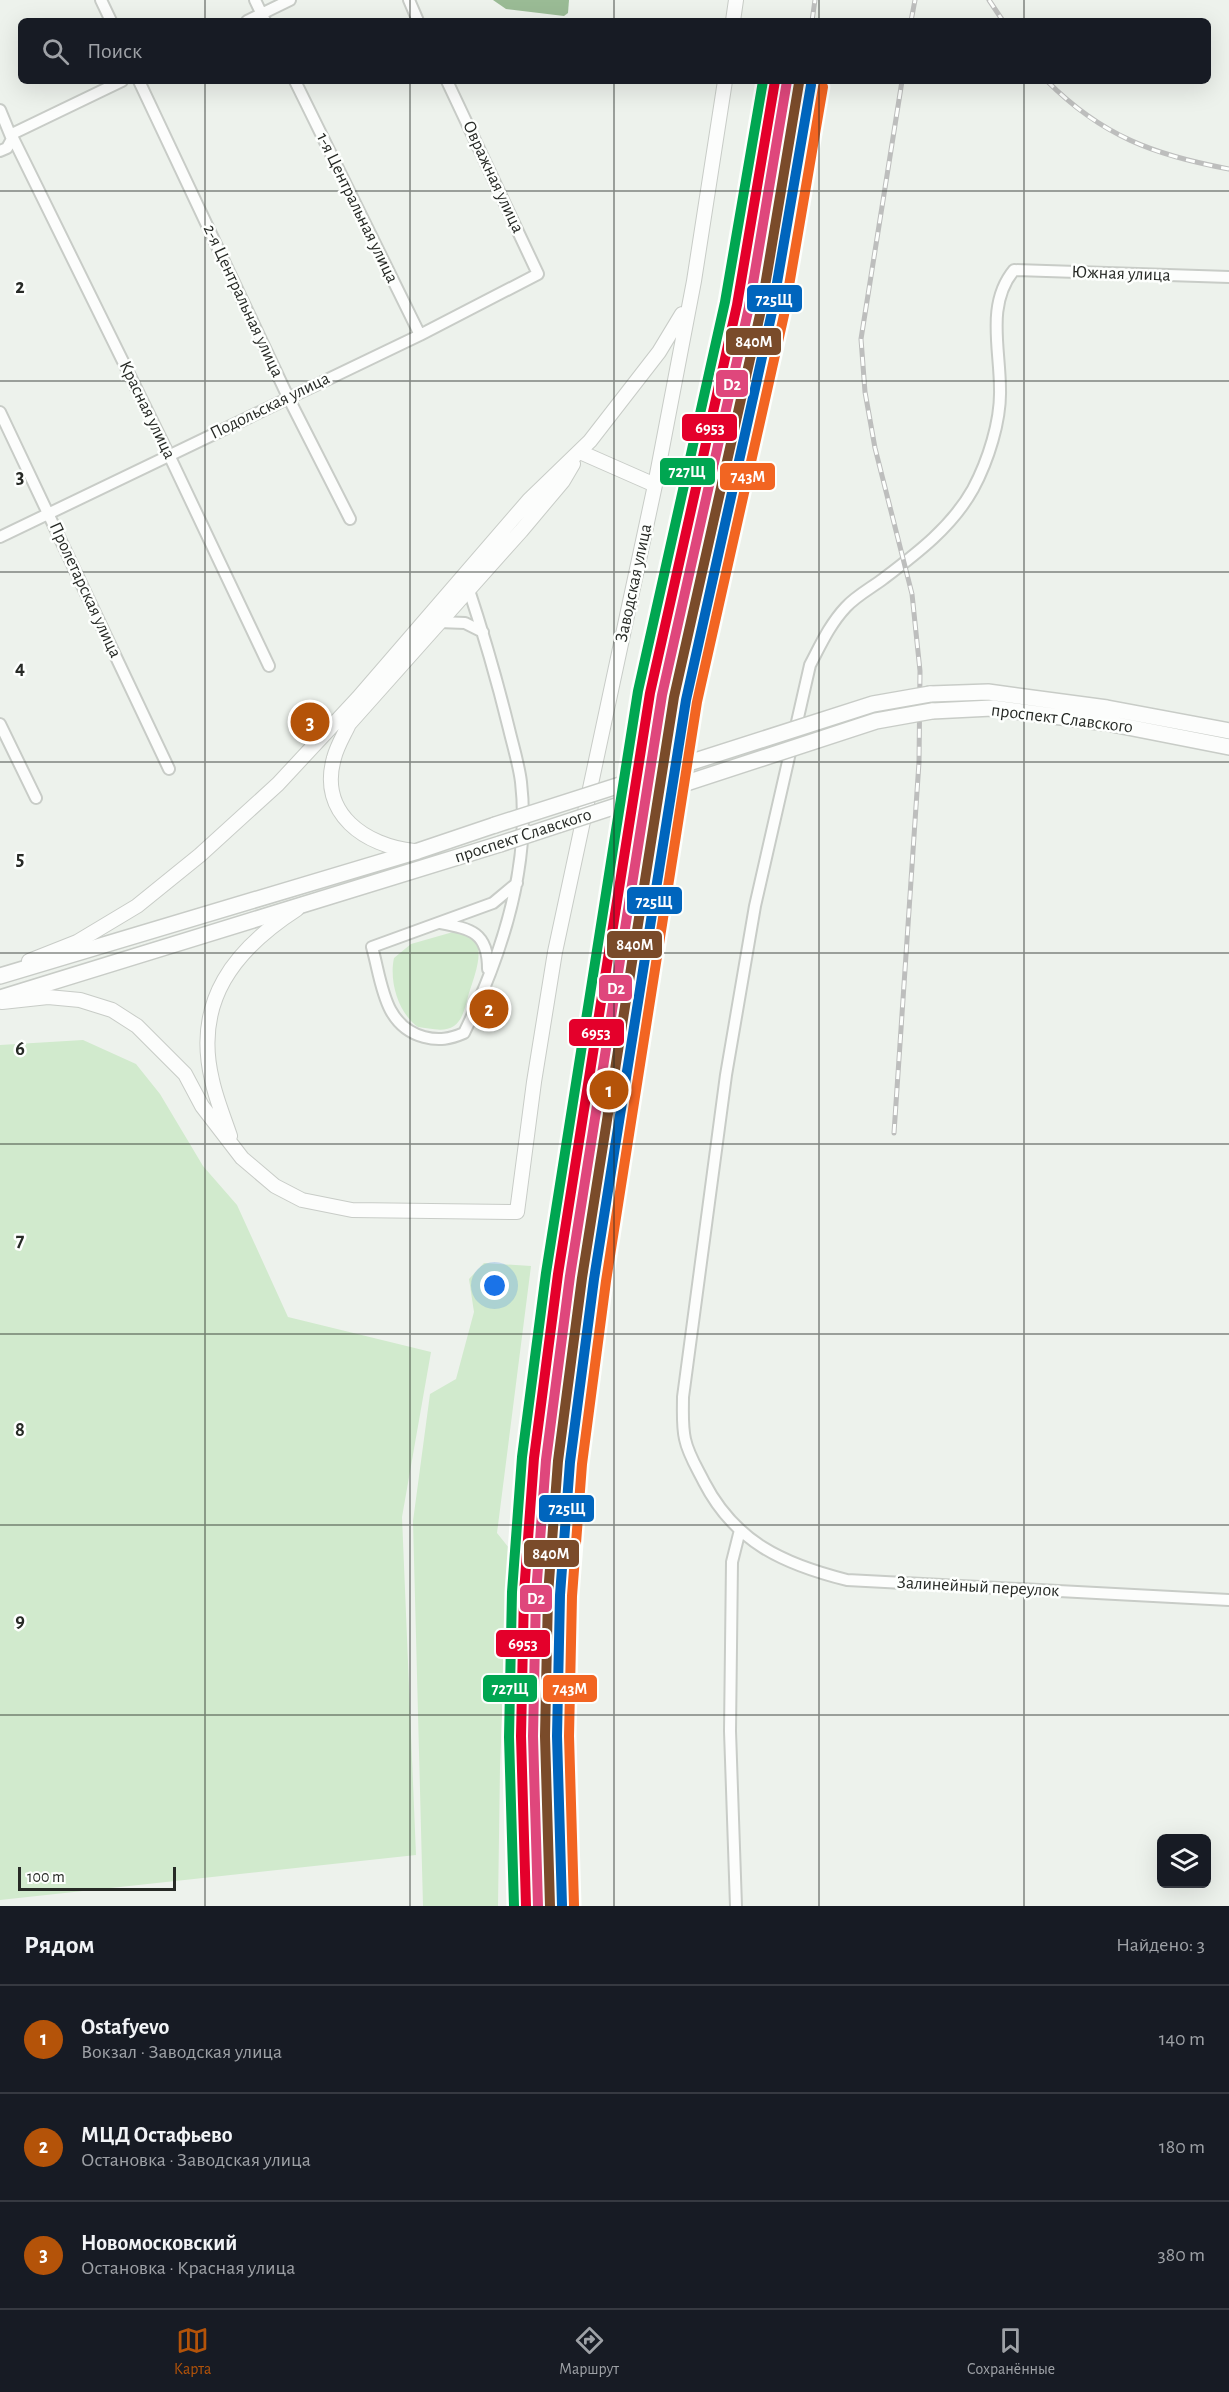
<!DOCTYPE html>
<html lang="ru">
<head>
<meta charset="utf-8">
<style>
	:root { --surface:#171b24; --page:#20242c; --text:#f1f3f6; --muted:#9ea1a6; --line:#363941; --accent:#b45309 }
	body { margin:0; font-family:"Alegreya Sans",sans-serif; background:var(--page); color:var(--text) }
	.controls { position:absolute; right:18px; bottom:18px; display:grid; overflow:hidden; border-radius:9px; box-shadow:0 6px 24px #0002 }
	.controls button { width:54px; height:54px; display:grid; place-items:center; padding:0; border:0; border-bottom:2px solid var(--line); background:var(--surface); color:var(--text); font:30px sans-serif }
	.scale { position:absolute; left:18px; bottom:15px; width:158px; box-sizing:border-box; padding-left:6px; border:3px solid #272a26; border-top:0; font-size:16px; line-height:21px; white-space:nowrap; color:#272a26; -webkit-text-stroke:4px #fdfffd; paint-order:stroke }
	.you { position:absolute; left:495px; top:1286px; width:21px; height:21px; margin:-15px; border:4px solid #fff; border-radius:50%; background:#1a73e8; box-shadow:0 0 0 9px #1a73e833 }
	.badge { display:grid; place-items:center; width:39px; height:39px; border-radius:50%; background:var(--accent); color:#fff; font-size:20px; font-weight:700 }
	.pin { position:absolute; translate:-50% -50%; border:3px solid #fff; box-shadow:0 2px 6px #0006 }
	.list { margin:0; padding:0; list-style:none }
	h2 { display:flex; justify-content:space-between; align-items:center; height:78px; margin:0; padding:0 24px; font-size:26px }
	h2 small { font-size:20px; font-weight:400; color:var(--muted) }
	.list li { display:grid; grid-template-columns:39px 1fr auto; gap:18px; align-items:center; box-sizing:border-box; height:108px; padding:0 24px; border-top:2px solid var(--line) }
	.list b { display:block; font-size:22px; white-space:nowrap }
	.list p { margin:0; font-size:20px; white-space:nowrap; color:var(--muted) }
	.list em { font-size:20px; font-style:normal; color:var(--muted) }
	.icon { flex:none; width:33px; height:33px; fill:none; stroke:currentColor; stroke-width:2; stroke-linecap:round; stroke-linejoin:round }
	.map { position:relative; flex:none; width:1229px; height:1906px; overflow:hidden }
	.search { position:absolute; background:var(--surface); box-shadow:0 6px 24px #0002; left:18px; right:18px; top:18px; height:66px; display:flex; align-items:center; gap:15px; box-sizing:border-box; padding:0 21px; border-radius:9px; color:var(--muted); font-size:22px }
	.sheet { height:402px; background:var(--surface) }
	nav { display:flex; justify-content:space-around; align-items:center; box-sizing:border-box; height:84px; border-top:2px solid var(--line); background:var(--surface); font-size:16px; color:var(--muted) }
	nav a { display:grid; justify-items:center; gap:3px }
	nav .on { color:var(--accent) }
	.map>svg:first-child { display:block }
	.green { fill:#d1eacd }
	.water { fill:#9abb95 }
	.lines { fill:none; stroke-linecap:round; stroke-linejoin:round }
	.minor-casing { stroke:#c8ccc7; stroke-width:14 }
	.tertiary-casing { stroke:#c8ccc7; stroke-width:16 }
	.secondary-casing { stroke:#c8ccc7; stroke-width:18 }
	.minor { stroke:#fcfdfc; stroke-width:10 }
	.tertiary { stroke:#fcfdfc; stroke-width:14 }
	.secondary { stroke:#fcfdfc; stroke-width:15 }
	.rail-casing { stroke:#bdbebd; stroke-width:5 }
	.rail { stroke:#fdfffd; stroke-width:3; stroke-dasharray:9; stroke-linecap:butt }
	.secondary-bridge-casing { stroke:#c8ccc7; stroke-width:18; stroke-linecap:butt }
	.secondary-bridge { stroke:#fcfdfc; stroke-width:15 }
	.rail-1-casing { stroke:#fdfffd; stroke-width:15 }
	.rail-2-casing { stroke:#fdfffd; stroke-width:15 }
	.rail-3-casing { stroke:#fdfffd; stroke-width:15 }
	.rail-4-casing { stroke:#fdfffd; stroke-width:15 }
	.rail-5-casing { stroke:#fdfffd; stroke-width:15 }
	.rail-6-casing { stroke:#fdfffd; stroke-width:15 }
	.rail-1 { stroke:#df477c; stroke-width:10 }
	.rail-2 { stroke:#7a4b2a; stroke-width:10 }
	.rail-3 { stroke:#e4002b; stroke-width:10 }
	.rail-4 { stroke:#0065bd; stroke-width:10 }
	.rail-5 { stroke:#00a651; stroke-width:10 }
	.rail-6 { stroke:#f26522; stroke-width:10 }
	.grid { fill:none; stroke:#272a26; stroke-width:1.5; stroke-opacity:0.55 }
	.labels { text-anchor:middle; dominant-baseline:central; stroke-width:5; stroke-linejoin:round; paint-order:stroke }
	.street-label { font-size:18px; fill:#272a26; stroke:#fdfffd }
	.grid-label { font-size:20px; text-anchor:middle; font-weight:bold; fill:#272a26; stroke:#fdfffd; stroke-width:5; stroke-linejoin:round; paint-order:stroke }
	.line-badge { stroke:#fdfffd; stroke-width:2 }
	.badge-label { font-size:16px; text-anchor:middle; font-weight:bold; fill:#fff }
</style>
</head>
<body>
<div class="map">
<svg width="1229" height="1906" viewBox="0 0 1229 1906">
	<rect width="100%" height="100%" fill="#edf2ec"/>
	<path class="green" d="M453 932C493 931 476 971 469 993 466 1003 464 1019 454 1026 444 1033 429 1028 418 1027 398 1013 389 981 394 958L411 944Z
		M83 1040 136 1064 160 1094 203 1166 237 1205 288 1317 431 1352 402 1517 416 1855 0 1900V1045Z
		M484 1263 531 1266 497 1533 509 1548 500 1767 498 1906H423L413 1521 430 1394 456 1379 474 1312 469 1279Z"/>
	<path class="water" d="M493 0H569L568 13 564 16 506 9Z"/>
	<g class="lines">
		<g class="minor-casing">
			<path id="minor" d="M101 0 111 21
				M255 0 265 21
				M409 0 418 21
				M247 21 290 0
				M139 81 288 397 350 519
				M295 81 420 335
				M0 110 12 139 7 148 0 151
				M12 134 122 81
				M12 136 169 455 269 666
				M1229 277 1014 270C986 304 1000 348 1000 389 1001 421 988 461 973 489 952 527 916 554 883 579 871 588 856 596 846 607 830 624 821 644 810 665L755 906 726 1075 683 1397C683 1411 682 1426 685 1439 688 1454 697 1468 704 1482 735 1542 783 1564 847 1580L1229 1600
				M0 412 169 769
				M0 537 420 335 538 274 447 81
				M467 584C483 632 497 680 509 729 513 746 519 765 521 782 531 868 501 957 464 1033 450 1039 439 1041 424 1037 383 1026 382 982 372 947L493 903 517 883
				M439 622 465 623 483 632
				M0 724 36 798
				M440 923C471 929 488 932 488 969
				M736 1906 730 1731 732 1562 740 1530"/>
		</g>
		<g class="tertiary-casing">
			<path id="tertiary" d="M733 21 736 0
				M580 452 655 485
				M414 851C366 846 318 814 334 758 337 746 344 735 349 724L521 531 563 481 573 464
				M29 961 77 942 137 906 200 855 278 784 358 698 529 500 590 441 659 352 682 314
				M2 1002 48 997 80 1000 112 1010 137 1026 185 1074 202 1106 242 1158 275 1186 302 1200 352 1210 517 1212 534 1082 555 952 655 485 694 281 725 81
				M230 1136C224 1118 216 1099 212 1080 193 1001 235 949 297 909"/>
		</g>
		<g class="secondary-casing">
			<path id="secondary" d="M930 694 988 692 1107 708 1229 731
				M932 711 992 708 1107 723 1229 747
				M0 976 418 851 495 825
				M0 998 500 844"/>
		</g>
		<use href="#minor" class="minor"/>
		<use href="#tertiary" class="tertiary"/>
		<use href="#secondary" class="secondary"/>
		<g class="rail-casing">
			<path id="rail" d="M989 0 1003 21
				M812 21 815 0
				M911 21 915 0
				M1047 81C1102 136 1154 155 1229 169
				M648 939 666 815 731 490 802 81
				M894 1133 919 762 920 671 912 594 875 448 865 392 861 339 902 81
				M561 1906C554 1794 554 1680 562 1568 577 1373 611 1181 640 989"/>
		</g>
		<use href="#rail" class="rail"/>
		<g class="secondary-bridge-casing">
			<path id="secondary-bridge" d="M495 825 873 704 930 694
				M500 844 876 721 932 711"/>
		</g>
		<use href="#secondary-bridge" class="secondary-bridge"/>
		<g class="rail-1-casing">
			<path id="rail-1" d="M538 1906 533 1736 536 1594 546 1460 570 1276 662 695 749 307 787 81"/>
		</g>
		<g class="rail-2-casing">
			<path id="rail-2" d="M550 1906 545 1736 548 1595 558 1461 582 1278 674 697 761 310 799 83"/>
		</g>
		<g class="rail-3-casing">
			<path id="rail-3" d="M526 1906 521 1736 524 1593 534 1458 558 1274 650 693 737 305 775 81"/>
		</g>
		<g class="rail-4-casing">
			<path id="rail-4" d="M562 1905 557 1736 560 1595 570 1462 594 1279 686 700 772 312 811 85"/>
		</g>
		<g class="rail-5-casing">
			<path id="rail-5" d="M514 1906 509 1737 512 1592 522 1457 546 1273 638 691 725 302 763 81"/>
		</g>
		<g class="rail-6-casing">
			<path id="rail-6" d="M574 1905 569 1736 572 1596 582 1464 606 1281 697 702 784 315 823 87"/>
		</g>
		<use href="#rail-1" class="rail-1"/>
		<use href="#rail-2" class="rail-2"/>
		<use href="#rail-3" class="rail-3"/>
		<use href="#rail-4" class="rail-4"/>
		<use href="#rail-5" class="rail-5"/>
		<use href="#rail-6" class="rail-6"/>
	</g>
	<path class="grid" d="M205 0V21M410 0V21M614 0V21M819 0V21M1024 0V21M205 81V1906M410 81V1906M614 81V1906M819 81V1906M1024 81V1906M0 191H1229M0 381H1229M0 572H1229M0 762H1229M0 953H1229M0 1144H1229M0 1334H1229M0 1525H1229M0 1715H1229"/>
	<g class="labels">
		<g class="street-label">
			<text transform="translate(493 177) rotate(65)">Овражная улица</text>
			<text transform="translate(357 208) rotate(64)">1-я Центральная улица</text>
			<text transform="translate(1121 274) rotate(2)">Южная улица</text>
			<text transform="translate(243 301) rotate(65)">2-я Центральная улица</text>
			<text transform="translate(270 406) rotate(-26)">Подольская улица</text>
			<text transform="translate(147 410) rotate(64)">Красная улица</text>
			<text transform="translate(634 583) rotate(-78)">Заводская улица</text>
			<text transform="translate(85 590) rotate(65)">Пролетарская улица</text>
			<text transform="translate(1062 719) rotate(7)">проспект Славского</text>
			<text transform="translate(523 836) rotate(-18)">проспект Славского</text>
			<text transform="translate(978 1587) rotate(3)">Залинейный переулок</text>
		</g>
	</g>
	<g class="grid-label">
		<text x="20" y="293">2</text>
		<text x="20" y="483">3</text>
		<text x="20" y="674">4</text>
		<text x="20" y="865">5</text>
		<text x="20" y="1055">6</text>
		<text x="20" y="1246">7</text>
		<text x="20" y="1436">8</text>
		<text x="20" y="1627">9</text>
	</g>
	<g class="line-badge">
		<rect x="746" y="284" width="57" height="29" rx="6" fill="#0065bd"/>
		<rect x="725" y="327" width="57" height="29" rx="6" fill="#7a4b2a"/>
		<rect x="715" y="369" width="34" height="29" rx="6" fill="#df477c"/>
		<rect x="681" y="413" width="57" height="29" rx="6" fill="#e4002b"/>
		<rect x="659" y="457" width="57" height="29" rx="6" fill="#00a651"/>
		<rect x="719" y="462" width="57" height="29" rx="6" fill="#f26522"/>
		<rect x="626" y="886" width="57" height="29" rx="6" fill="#0065bd"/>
		<rect x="606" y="930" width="57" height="29" rx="6" fill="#7a4b2a"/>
		<rect x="598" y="974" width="35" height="28" rx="6" fill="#df477c"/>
		<rect x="568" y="1018" width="57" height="29" rx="6" fill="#e4002b"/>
		<rect x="538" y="1494" width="57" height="29" rx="6" fill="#0065bd"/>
		<rect x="523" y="1539" width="57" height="29" rx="6" fill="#7a4b2a"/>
		<rect x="519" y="1584" width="34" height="29" rx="6" fill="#df477c"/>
		<rect x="495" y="1629" width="56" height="29" rx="6" fill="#e4002b"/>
		<rect x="482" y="1674" width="56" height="29" rx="6" fill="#00a651"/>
		<rect x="542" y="1674" width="56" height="29" rx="6" fill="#f26522"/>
	</g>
	<g class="badge-label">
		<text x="774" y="305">725Щ</text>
		<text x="754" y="347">840М</text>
		<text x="732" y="390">D2</text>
		<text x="710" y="433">6953</text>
		<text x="687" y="477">727Щ</text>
		<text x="748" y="482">743М</text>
		<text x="654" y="907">725Щ</text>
		<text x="635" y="950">840М</text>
		<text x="616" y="994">D2</text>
		<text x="596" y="1038">6953</text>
		<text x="567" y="1514">725Щ</text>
		<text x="551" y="1559">840М</text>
		<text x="536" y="1604">D2</text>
		<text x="523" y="1649">6953</text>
		<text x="510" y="1694">727Щ</text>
		<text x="570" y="1694">743М</text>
	</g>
</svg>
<div class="controls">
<button><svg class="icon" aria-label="layers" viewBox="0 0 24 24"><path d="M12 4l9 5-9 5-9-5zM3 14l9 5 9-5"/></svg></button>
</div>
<div class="scale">100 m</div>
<div class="you"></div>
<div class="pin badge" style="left:609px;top:1090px">1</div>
<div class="pin badge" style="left:489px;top:1009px">2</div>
<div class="pin badge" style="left:310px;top:722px">3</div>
<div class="search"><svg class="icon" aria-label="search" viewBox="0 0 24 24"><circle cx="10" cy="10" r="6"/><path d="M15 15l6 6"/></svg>Поиск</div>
</div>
<section class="sheet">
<h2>Рядом<small>Найдено: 3</small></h2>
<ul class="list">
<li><span class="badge">1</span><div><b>Ostafyevo</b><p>Вокзал · Заводская улица</p></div><em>140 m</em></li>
<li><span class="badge">2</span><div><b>МЦД Остафьево</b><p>Остановка · Заводская улица</p></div><em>180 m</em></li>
<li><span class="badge">3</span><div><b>Новомосковский</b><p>Остановка · Красная улица</p></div><em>380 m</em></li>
</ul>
</section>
<nav>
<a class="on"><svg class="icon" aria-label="map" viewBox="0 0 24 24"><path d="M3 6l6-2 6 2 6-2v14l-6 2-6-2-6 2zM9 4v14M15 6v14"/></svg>Карта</a>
<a><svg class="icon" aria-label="directions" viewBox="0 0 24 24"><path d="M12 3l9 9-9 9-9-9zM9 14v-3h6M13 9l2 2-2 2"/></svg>Маршрут</a>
<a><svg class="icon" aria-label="saved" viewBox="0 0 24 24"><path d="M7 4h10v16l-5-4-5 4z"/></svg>Сохранённые</a>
</nav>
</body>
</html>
